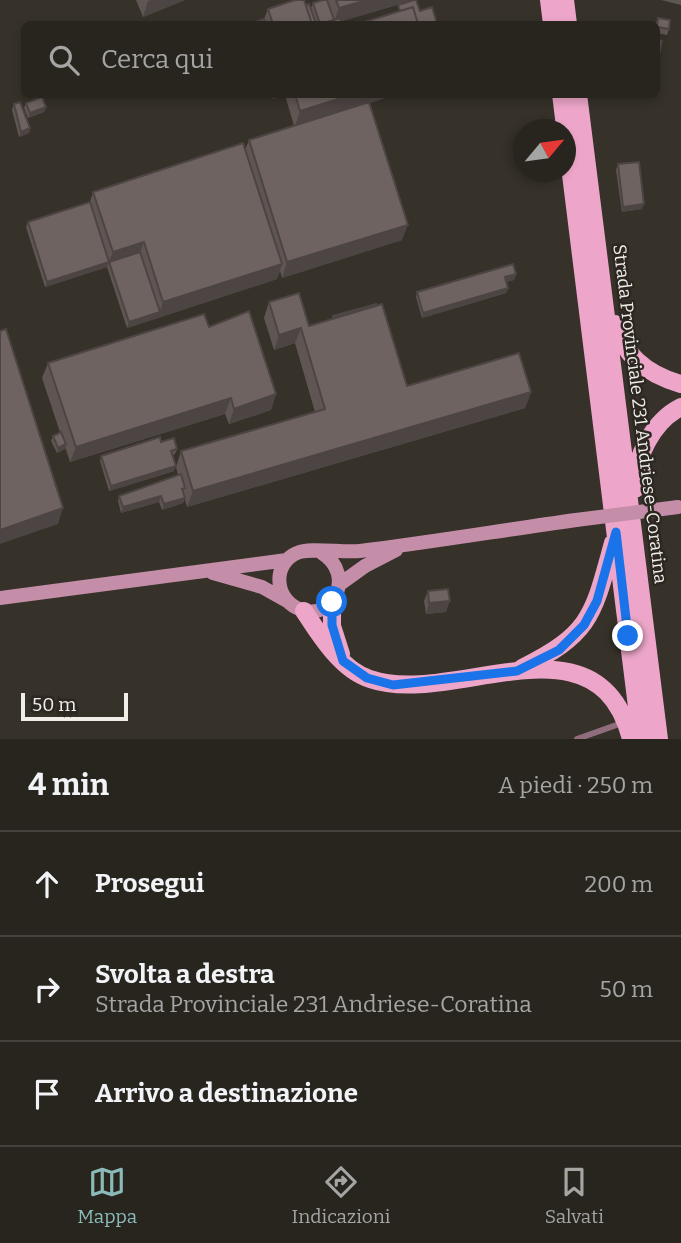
<!DOCTYPE html>
<html lang="it">
<head>
<meta charset="utf-8">
<style>
	:root { --surface:#28251f; --page:#34312c; --text:#f1f3f6; --muted:#a5a5a4; --line:#44423d; --accent:#8bbbb9 }
	body { margin:0; font-family:Bitter,serif; background:var(--page); color:var(--text) }
	.compass { position:absolute; left:513px; top:119px; width:63px; height:63px; border-radius:50%; background:var(--surface); box-shadow:0 4px 10px #0003; rotate:61deg }
	.scale { position:absolute; left:21px; bottom:18px; width:107px; box-sizing:border-box; padding-left:7px; border:4px solid #f1ede9; border-top:0; font-size:19px; line-height:24px; white-space:nowrap; color:#f1ede9; -webkit-text-stroke:5px #2c2720; paint-order:stroke }
	.stop { position:absolute; width:21px; height:21px; margin:-16px; border:5px solid #1a73e8; border-radius:50%; background:#fff }
	.stop.end { background:#1a73e8; border-color:#fff; box-shadow:0 2px 7px #0008 }
	.list { margin:0; padding:0; list-style:none }
	h2 { display:flex; justify-content:space-between; align-items:center; height:91px; margin:0; padding:0 28px; font-size:30px }
	h2 small { font-size:23px; font-weight:400; color:var(--muted) }
	.list li { display:grid; grid-template-columns:46px 1fr auto; gap:21px; align-items:center; box-sizing:border-box; height:105px; padding:0 28px; border-top:2px solid var(--line) }
	.list b { display:block; font-size:26px; white-space:nowrap }
	.list p { margin:0; font-size:23px; white-space:nowrap; color:var(--muted) }
	.list em { font-size:23px; font-style:normal; color:var(--muted) }
	.icon { flex:none; width:38px; height:38px; fill:none; stroke:currentColor; stroke-width:2; stroke-linecap:round; stroke-linejoin:round }
	.map { position:relative; flex:none; width:681px; height:739px; overflow:hidden }
	.search { position:absolute; background:var(--surface); box-shadow:0 4px 10px #0003; left:21px; right:21px; top:21px; height:77px; display:flex; align-items:center; gap:18px; box-sizing:border-box; padding:0 24px; border-radius:10px; color:var(--muted); font-size:26px }
	.sheet { height:406px; background:var(--surface) }
	nav { display:flex; justify-content:space-around; align-items:center; box-sizing:border-box; height:98px; border-top:2px solid var(--line); background:var(--surface); font-size:19px; color:var(--muted) }
	nav a { display:grid; justify-items:center; gap:4px }
	nav .on { color:var(--accent) }
	.map>svg:first-child { display:block }
	.lines { fill:none; stroke-linecap:round; stroke-linejoin:round }
	.lane { stroke:#906d7d; stroke-width:6 }
	.secondary { stroke:#c58ea8; stroke-width:14 }
	.primary { stroke:#eda6c9; stroke-width:18 }
	.secondary-bridge { stroke:#c58ea8; stroke-width:14 }
	.wall { fill:#5f5553 }
	.shaded-wall { fill:#4d4543 }
	.building { fill:#6e6360; stroke:#4d4543; stroke-width:2 }
	.route { stroke:#1a73e8; stroke-width:9 }
	.labels { text-anchor:middle; dominant-baseline:central; stroke-width:5; stroke-linejoin:round; paint-order:stroke }
	.street-label { font-size:18px; fill:#f1ede9; stroke:#2c2720 }
</style>
</head>
<body>
<div class="map">
<svg width="681" height="739" viewBox="0 0 681 739">
	<rect width="100%" height="100%" fill="#363129"/>
	<g class="lines">
		<path class="lane" d="M577 739 622 723"/>
		<path class="secondary" d="M322 553C357 575 332 625 297 608 274 597 273 563 297 553 310 547 343 553 360 551 432 542 504 530 576 520
			M213 573 262 587 287 601
			M340 584 365 566 396 550
			M0 598 287 560"/>
		<path class="primary" d="M549 0 552 24
			M565 0 568 24
			M561 94 641 739
			M578 94 659 739
			M615 324C624 357 649 375 681 384
			M635 489C634 458 653 421 681 407
			M332 602V626L341 654
			M304 611C319 634 341 670 370 679 453 708 597 608 631 739
			M522 668C592 633 593 615 613 543"/>
		<path class="secondary-bridge" d="M576 520 678 507"/>
	</g>
	<path class="wall" d="M136 0H185L143 17Z
		M323 0H414L341 21 342 24H316L311 8 313 3Z
		M661 0H681V5Z
		M306 5 316 24H251L252 23 264 19 268 9Z
		M658 18 669 29 667 35 656 33V23Z
		M271 94H396L370 103 402 240 282 278 280 271 277 279 127 328 107 267 45 287 26 227 28 222 90 202 93 192 245 150 249 140 294 126 285 95 273 99Z
		M26 103 46 107 44 112 28 118 24 108Z
		M14 104 30 128 29 133 19 137 12 110Z
		M618 164 642 209 622 212 616 170Z
		M516 274 514 280 506 282 508 288 506 293 422 318 416 297 417 292Z
		M269 302 309 326 332 319 333 316 407 386 531 392 525 408 187 507 183 493 185 498 183 503 162 510 159 502 121 513 118 501 119 496 178 475 176 467 181 451 315 412 295 343 274 350 264 318Z
		M209 327 276 394 271 410 229 424 225 414 70 462 65 447V449L57 453 51 441 53 436 60 432 42 378 48 363Z
		M161 442 177 449 175 454 173 455 174 471 109 491 100 461 101 456Z
		M428 591 446 612 426 614 424 601Z"/>
	<path class="shaded-wall" d="M152 0H185L143 17 148 1Z
		M367 0H414L333 24 339 8Z
		M274 94H285L273 99Z
		M354 94H397L295 127 300 111Z
		M46 107 44 112 28 118 30 113Z
		M30 128 29 133 19 137 21 132Z
		M644 204 642 209 622 212 623 207Z
		M408 225 402 240 282 278 287 262Z
		M144 242 138 257 109 262 107 267 45 287 47 282 109 262 113 252Z
		M282 264 277 279 158 318 163 302Z
		M516 274 514 280 503 283 505 277Z
		M508 288 506 293 422 318 423 313Z
		M160 312 158 318 127 328 129 322Z
		M301 328 295 343 274 350 279 335Z
		M531 392 525 408 187 507 193 491Z
		M276 394 271 410 229 424 234 409Z
		M231 398 225 414 70 462 76 447Z
		M66 444 65 449 57 453 58 448Z
		M176 466 174 471 109 491 111 486Z
		M161 496 159 502 121 513 123 507Z
		M185 498 183 503 162 510 164 504Z
		M63 508 58 524 0 544V530Z
		M450 601 446 612 426 614 429 603Z"/>
	<path class="building" d="M295 0H304L312 24H273L268 9Z
		M323 0H327L334 20 320 24 313 3Z
		M336 0H367L339 8Z
		M414 0H416L420 11 432 7 437 24H418L413 7 400 11 398 5Z
		M309 4 316 24H312L306 5Z
		M413 7 418 24H358Z
		M340 18 342 24H320Z
		M658 18 670 20 669 29 657 27Z
		M264 19 266 24H253L252 23Z
		M656 39 662 41 658 60H656Z
		M295 94H354L300 111Z
		M42 97 46 107 30 113 26 103Z
		M20 102 30 128 21 132 14 104Z
		M369 102 408 225 287 262 249 140Z
		M243 143 282 264 163 302 144 242 113 252 93 192Z
		M639 162 644 204 623 207 618 164Z
		M90 202 109 262 47 282 28 222Z
		M140 252 160 312 129 322 109 262Z
		M513 264 516 274 505 277 508 288 423 313 417 292Z
		M299 293 309 326 382 304 407 386 519 353 531 392 193 491 181 451 325 409 301 328 279 335 269 302Z
		M376 304V306L334 318 333 316Z
		M249 311 276 394 234 409 231 398 76 447 48 363 204 314 209 327Z
		M6 329 63 508 0 530V331Z
		M61 432 66 444 58 448 53 436Z
		M160 437 161 442 174 438 177 449 171 451 176 466 111 486 101 456Z
		M181 474 185 488 182 489 185 498 164 504 161 496 123 507 119 496Z
		M448 589 450 601 429 603 428 591Z"/>
	<g class="lines">
		<path class="route" d="M332 602V625L343 661 367 678 393 685 517 671 559 650 584 625 597 601 616 532 628 636"/>
	</g>
	<g class="labels">
		<g class="street-label">
			<text transform="translate(640 414) rotate(83)">Strada Provinciale 231 Andriese-Coratina</text>
		</g>
	</g>
</svg>
<svg class="compass" viewBox="-18 -18 36 36"><path d="M0-13l5 13h-10z" fill="#e53935"/><path d="M0 13l5-13h-10z" fill="#a5a5a4"/></svg>
<div class="scale">50 m</div>
<div class="stop" style="left:332px;top:602px"></div>
<div class="stop end" style="left:628px;top:636px"></div>
<div class="search"><svg class="icon" aria-label="search" viewBox="0 0 24 24"><circle cx="10" cy="10" r="6"/><path d="M15 15l6 6"/></svg>Cerca qui</div>
</div>
<section class="sheet">
<h2>4 min<small>A piedi · 250 m</small></h2>
<ul class="list">
<li><svg class="icon" aria-label="ahead" viewBox="0 0 24 24"><path d="M12 20V5M6 11l6-6 6 6"/></svg><div><b>Prosegui</b></div><em>200 m</em></li>
<li><svg class="icon" aria-label="right" viewBox="0 0 24 24"><path d="M7 20v-9h11M14 6l5 5-5 5"/></svg><div><b>Svolta a destra</b><p>Strada Provinciale 231 Andriese-Coratina</p></div><em>50 m</em></li>
<li><svg class="icon" aria-label="arrive" viewBox="0 0 24 24"><path d="M6 21V4h12l-3 4 3 4H6"/></svg><div><b>Arrivo a destinazione</b></div></li>
</ul>
</section>
<nav>
<a class="on"><svg class="icon" aria-label="map" viewBox="0 0 24 24"><path d="M3 6l6-2 6 2 6-2v14l-6 2-6-2-6 2zM9 4v14M15 6v14"/></svg>Mappa</a>
<a><svg class="icon" aria-label="directions" viewBox="0 0 24 24"><path d="M12 3l9 9-9 9-9-9zM9 14v-3h6M13 9l2 2-2 2"/></svg>Indicazioni</a>
<a><svg class="icon" aria-label="saved" viewBox="0 0 24 24"><path d="M7 4h10v16l-5-4-5 4z"/></svg>Salvati</a>
</nav>
</body>
</html>
